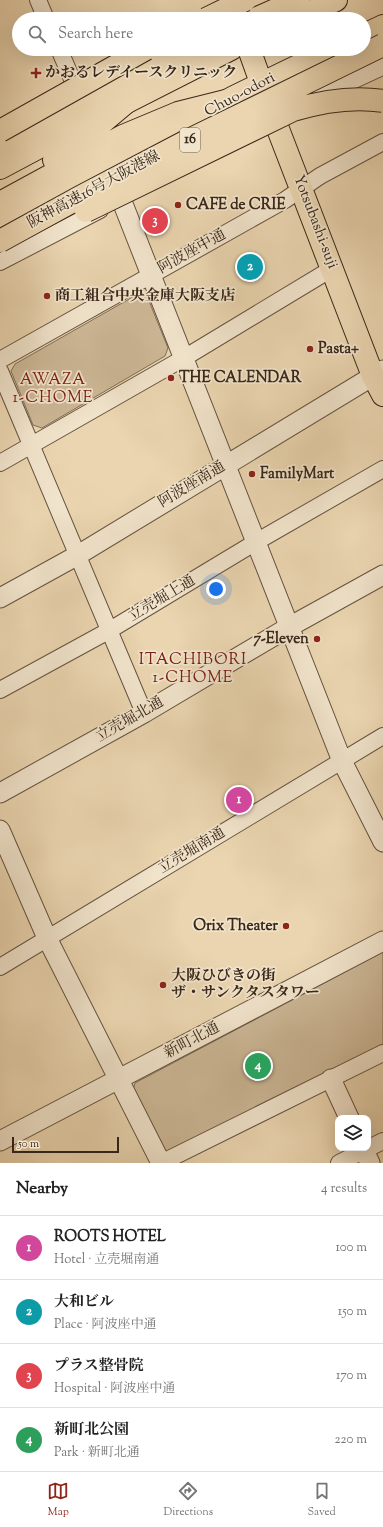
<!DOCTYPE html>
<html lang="en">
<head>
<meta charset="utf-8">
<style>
	:root { --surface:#fff; --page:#f2f2f2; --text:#222; --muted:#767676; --line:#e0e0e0; --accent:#8f2418 }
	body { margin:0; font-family:"Sorts Mill Goudy","Noto Serif JP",serif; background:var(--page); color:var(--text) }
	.controls { position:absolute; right:12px; bottom:12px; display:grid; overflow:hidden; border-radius:8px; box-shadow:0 4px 16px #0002 }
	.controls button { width:36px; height:36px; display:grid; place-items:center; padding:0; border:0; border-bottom:1px solid var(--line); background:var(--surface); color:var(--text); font:20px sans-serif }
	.scale { position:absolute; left:12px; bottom:10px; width:107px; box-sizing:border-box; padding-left:4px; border:2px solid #392719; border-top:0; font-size:11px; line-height:14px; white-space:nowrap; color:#392719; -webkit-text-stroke:3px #f1e4cc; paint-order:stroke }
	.you { position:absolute; left:216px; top:589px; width:14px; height:14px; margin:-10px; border:3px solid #fff; border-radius:50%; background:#1a73e8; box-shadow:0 0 0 6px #1a73e833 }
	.badge { display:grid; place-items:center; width:26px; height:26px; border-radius:50%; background:var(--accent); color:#fff; font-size:13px; font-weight:700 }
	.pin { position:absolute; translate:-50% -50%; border:2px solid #fff; box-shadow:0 1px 4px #0006 }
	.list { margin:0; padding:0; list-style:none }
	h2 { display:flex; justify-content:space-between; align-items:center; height:52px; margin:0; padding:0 16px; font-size:17px }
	h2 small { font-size:13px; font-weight:400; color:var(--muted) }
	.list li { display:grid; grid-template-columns:26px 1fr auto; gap:12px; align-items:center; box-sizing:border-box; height:64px; padding:0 16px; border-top:1px solid var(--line) }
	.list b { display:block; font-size:15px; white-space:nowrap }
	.list p { margin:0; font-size:13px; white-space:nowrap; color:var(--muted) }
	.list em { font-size:13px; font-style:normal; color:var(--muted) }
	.icon { flex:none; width:22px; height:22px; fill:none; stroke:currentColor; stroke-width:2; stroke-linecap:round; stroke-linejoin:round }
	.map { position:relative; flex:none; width:383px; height:1163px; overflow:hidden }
	.search { position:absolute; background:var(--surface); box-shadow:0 4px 16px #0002; left:12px; right:12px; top:12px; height:44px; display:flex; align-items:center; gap:10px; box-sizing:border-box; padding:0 14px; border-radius:22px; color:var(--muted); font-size:15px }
	.sheet { height:308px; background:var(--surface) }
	nav { display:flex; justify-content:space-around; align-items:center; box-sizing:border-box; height:56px; border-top:1px solid var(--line); background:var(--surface); font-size:11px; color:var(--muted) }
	nav a { display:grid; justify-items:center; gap:2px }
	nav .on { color:var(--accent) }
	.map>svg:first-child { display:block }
	.green { fill:#ccb796; stroke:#826f58 }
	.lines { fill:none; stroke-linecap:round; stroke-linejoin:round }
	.minor-casing { stroke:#65523f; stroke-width:18 }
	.tertiary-casing { stroke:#65523f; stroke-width:21 }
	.primary-casing { stroke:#392719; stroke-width:24 }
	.motorway-casing { stroke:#392719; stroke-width:24 }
	.minor { stroke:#f1e4cc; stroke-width:16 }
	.tertiary { stroke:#f1e4cc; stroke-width:19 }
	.primary { stroke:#ead5b0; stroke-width:22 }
	.motorway { stroke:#ead5b0; stroke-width:22 }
	.motorway-bridge-casing { stroke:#392719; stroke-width:24; stroke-linecap:butt }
	.motorway-bridge { stroke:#ead5b0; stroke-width:22 }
	.poi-dot { fill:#8f2418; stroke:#f1e4cc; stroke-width:1.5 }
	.labels { text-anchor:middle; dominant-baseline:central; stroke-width:3.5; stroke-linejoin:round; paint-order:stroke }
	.shield { fill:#f1e4cc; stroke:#70604f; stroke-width:1 }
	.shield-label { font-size:14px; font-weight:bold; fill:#392719 }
	.poi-label { font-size:15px; font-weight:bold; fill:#392719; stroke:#f1e4cc; text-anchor:start }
	.street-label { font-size:15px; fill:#392719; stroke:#f1e4cc }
	.neighbourhood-label { font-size:16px; letter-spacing:1px; fill:#7a1f14; stroke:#f1e4cc }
</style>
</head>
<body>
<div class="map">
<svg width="383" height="1163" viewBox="0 0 383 1163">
	<rect width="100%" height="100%" fill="#ead5b0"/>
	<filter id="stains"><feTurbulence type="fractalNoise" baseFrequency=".005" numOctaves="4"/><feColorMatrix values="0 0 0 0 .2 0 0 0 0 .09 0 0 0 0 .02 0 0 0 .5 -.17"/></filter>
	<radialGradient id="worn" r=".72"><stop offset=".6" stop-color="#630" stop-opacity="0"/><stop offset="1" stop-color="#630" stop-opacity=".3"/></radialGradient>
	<path class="green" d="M138 294 147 296 168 348 165 356 42 428 33 425 11 371 15 364Z
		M383 952V1048L171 1153 161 1151 133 1090 135 1083Z"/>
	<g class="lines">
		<g class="minor-casing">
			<path id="minor" d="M38 0 46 19
				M59 49 78 93
				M137 61 159 49
				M0 262 100 210
				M0 360 285 200 320 176 383 142
				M0 371 144 713
				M0 463 184 358 333 268
				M0 690 110 630 256 542 383 469
				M0 967 383 736
				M161 1163 383 1053
				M339 1163 383 1141"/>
		</g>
		<g class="tertiary-casing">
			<path id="tertiary" d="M305 101 383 65
				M114 181 342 761 383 842
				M0 598 78 555 383 370
				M0 793 144 713 289 627 383 575
				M0 830 47 938 161 1163
				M331 1079 349 1118
				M0 1141 383 941
				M363 1148 370 1163"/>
		</g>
		<g class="primary-casing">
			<path id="primary" d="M230 0 237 19
				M295 19 336 0
				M364 35 383 26
				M249 49 273 116 373 376 383 395
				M0 168 60 136 231 49
				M0 225 234 97 333 49"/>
		</g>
		<g class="motorway-casing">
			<path id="motorway" d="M255 19 298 0
				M0 146 42 124 192 49
				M54 160 67 152 130 99
				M0 203 123 136 178 113 226 101"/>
		</g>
		<use href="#minor" class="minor"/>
		<use href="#tertiary" class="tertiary"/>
		<use href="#primary" class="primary"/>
		<use href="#motorway" class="motorway"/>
		<g class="motorway-bridge-casing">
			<path id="motorway-bridge" d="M206 19 245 0
				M0 131 146 49
				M86 211 293 110C323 101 352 96 383 101
				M0 241 82 196 185 142 383 45"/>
		</g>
		<use href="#motorway-bridge" class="motorway-bridge"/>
	</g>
	<g class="poi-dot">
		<path d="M34 67h4v4h4v4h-4v4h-4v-4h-4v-4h4z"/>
		<circle cx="178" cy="205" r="4"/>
		<circle cx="47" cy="296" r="4"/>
		<circle cx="310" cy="349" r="4"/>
		<circle cx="171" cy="378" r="4"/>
		<circle cx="252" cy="474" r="4"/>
		<circle cx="317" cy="639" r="4"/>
		<circle cx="286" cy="926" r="4"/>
		<circle cx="163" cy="985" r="4"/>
	</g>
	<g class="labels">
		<rect class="shield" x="180" y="128" width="20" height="24" rx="3"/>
		<g class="shield-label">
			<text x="190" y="140">16</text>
		</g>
		<g class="poi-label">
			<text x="45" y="73">かおるレデイースクリニック</text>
			<text x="186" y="205">CAFE de CRIE</text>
			<text x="55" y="296">商工組合中央金庫大阪支店</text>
			<text x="318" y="349">Pasta+</text>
			<text x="179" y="378">THE CALENDAR</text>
			<text x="260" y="474">FamilyMart</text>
			<text x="309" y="639" text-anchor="end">7-Eleven</text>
			<text x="278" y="926" text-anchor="end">Orix Theater</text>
			<text x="171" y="976">大阪ひびきの街<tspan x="171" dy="17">ザ・サンクタスタワー</tspan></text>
		</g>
		<g class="street-label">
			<text transform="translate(240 95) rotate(-28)">Chuo-odori</text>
			<text transform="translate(94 190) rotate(-28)">阪神高速16号大阪港線</text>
			<text transform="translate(315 222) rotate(69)">Yotsubashi-suji</text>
			<text transform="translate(192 252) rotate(-29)">阿波座中通</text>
			<text transform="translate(192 485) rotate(-31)">阿波座南通</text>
			<text transform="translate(162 599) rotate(-31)">立売堀上通</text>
			<text transform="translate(130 720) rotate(-30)">立売堀北通</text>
			<text transform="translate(192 851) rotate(-31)">立売堀南通</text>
			<text transform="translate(192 1041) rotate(-28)">新町北通</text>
		</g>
		<g class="neighbourhood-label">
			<text x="53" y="380">AWAZA<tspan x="53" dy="18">1-CHOME</tspan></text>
			<text x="193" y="660">ITACHIBORI<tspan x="193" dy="18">1-CHOME</tspan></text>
		</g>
	</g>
	<rect width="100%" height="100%" filter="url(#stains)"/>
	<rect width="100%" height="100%" fill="url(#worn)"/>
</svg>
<div class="controls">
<button><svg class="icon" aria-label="layers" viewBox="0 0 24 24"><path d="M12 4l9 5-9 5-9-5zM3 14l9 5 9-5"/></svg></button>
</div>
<div class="scale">50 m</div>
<div class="you"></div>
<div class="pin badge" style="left:239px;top:800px;background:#d1479c">1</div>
<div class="pin badge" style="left:250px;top:267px;background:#0f9aa8">2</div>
<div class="pin badge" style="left:155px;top:221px;background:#e0444e">3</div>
<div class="pin badge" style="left:258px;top:1066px;background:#2e9e5b">4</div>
<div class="search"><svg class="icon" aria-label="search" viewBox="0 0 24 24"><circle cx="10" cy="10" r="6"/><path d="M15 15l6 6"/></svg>Search here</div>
</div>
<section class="sheet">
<h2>Nearby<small>4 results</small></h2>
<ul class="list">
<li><span class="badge" style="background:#d1479c">1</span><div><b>ROOTS HOTEL</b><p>Hotel · 立売堀南通</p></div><em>100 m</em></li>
<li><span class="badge" style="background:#0f9aa8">2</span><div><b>大和ビル</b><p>Place · 阿波座中通</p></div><em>150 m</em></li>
<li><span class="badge" style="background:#e0444e">3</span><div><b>プラス整骨院</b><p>Hospital · 阿波座中通</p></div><em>170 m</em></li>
<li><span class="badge" style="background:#2e9e5b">4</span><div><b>新町北公園</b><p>Park · 新町北通</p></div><em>220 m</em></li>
</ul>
</section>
<nav>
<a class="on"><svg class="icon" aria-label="map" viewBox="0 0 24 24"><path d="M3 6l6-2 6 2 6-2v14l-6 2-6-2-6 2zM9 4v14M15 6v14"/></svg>Map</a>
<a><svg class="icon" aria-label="directions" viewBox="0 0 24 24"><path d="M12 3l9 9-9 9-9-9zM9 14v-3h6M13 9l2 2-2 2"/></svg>Directions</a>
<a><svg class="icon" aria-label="saved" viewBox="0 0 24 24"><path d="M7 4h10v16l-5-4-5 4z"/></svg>Saved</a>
</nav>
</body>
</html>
